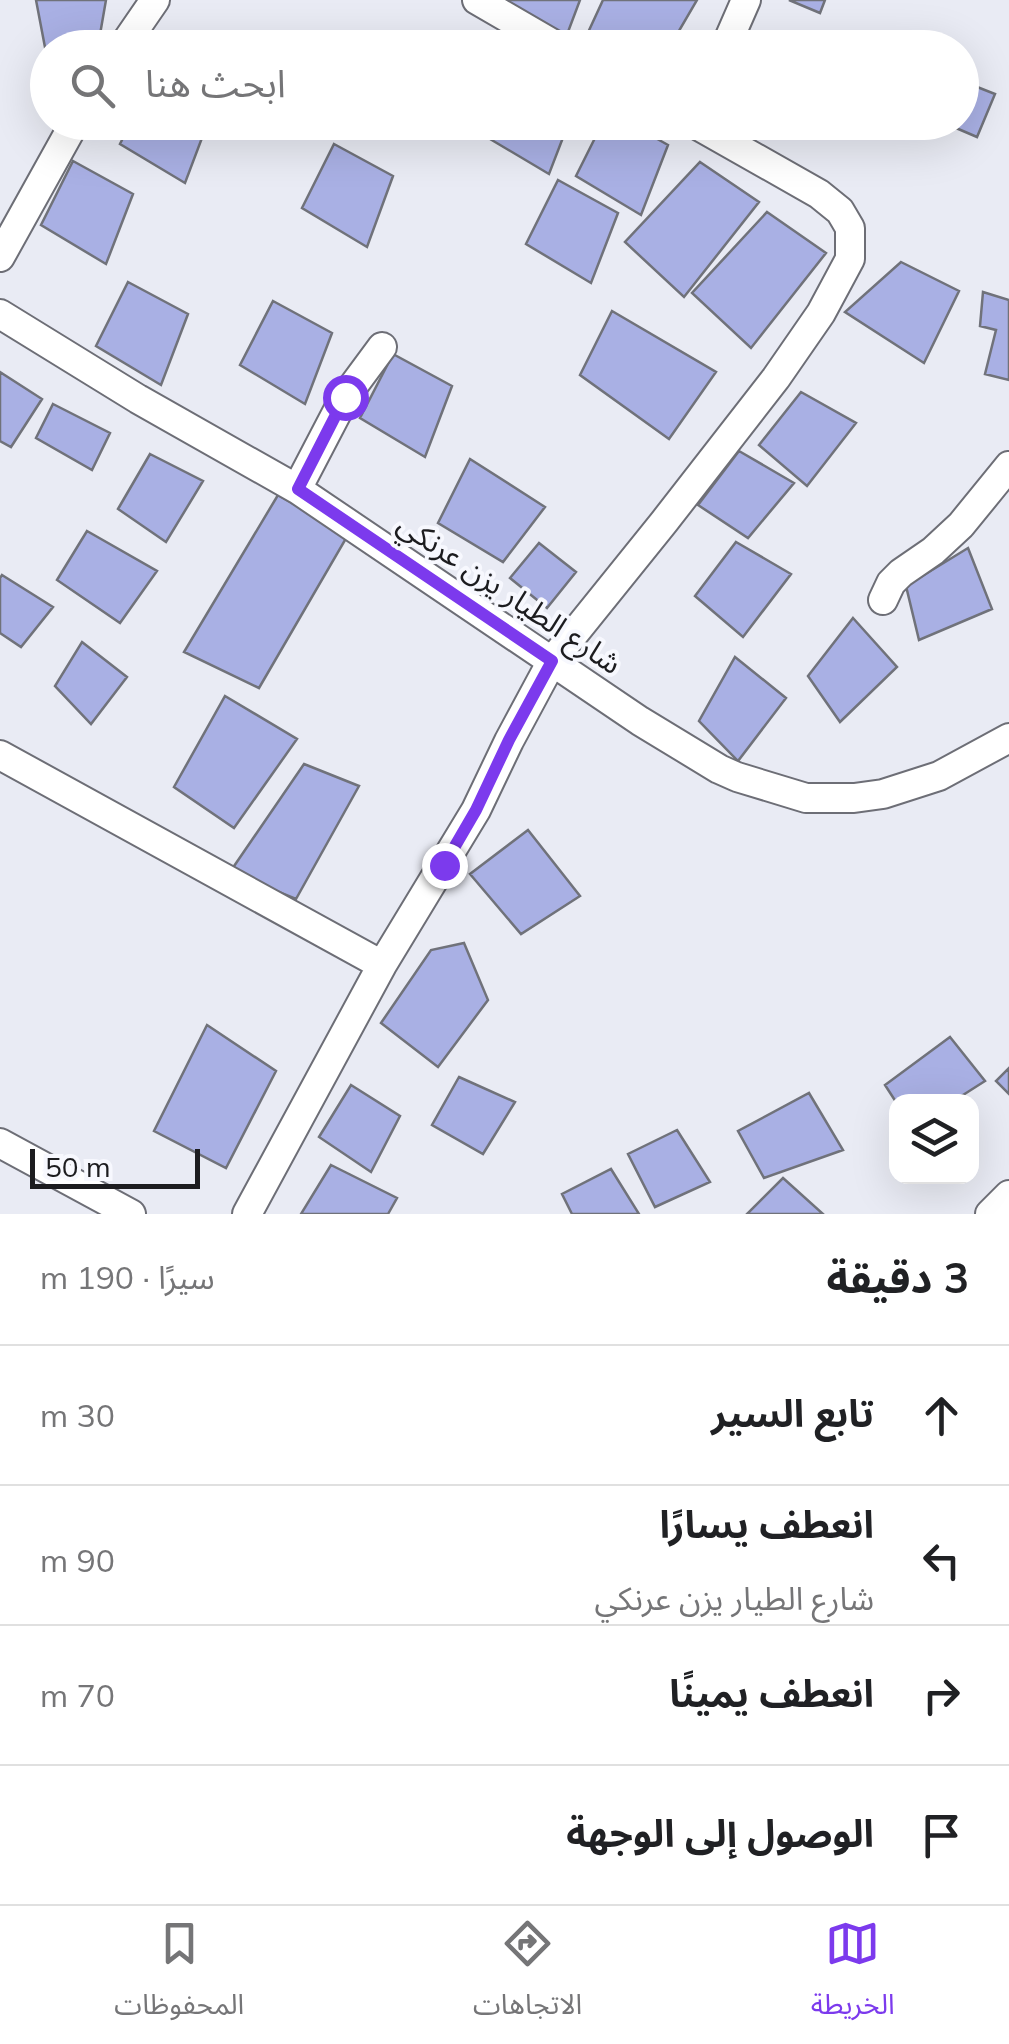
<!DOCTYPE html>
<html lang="ar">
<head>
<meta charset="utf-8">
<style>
	:root { --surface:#fff; --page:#f2f2f2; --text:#202124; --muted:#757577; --line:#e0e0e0; --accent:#7c3aed }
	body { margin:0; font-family:Mulish,"Noto Sans Arabic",sans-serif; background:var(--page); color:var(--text); direction:rtl }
	.controls { position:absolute; right:30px; bottom:30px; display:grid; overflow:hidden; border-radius:20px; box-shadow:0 10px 40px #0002 }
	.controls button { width:90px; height:90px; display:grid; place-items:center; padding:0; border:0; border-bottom:2px solid var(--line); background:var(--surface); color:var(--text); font:50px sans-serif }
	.scale { position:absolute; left:30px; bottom:25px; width:170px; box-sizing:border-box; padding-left:10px; border:5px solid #1c1c1f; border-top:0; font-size:28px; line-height:35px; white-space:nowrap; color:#1c1c1f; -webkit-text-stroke:8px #f7f8fe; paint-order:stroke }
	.stop { position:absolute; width:30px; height:30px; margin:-22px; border:8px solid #7c3aed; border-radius:50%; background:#fff }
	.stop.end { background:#7c3aed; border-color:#fff; box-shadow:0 2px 10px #0008 }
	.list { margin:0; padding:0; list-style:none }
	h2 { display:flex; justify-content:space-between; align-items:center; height:130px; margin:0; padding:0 40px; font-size:42px }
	h2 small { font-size:32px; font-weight:400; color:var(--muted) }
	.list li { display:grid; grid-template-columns:65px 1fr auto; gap:30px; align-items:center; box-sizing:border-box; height:140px; padding:0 40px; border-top:2px solid var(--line) }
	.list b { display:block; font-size:38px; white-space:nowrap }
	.list p { margin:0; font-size:32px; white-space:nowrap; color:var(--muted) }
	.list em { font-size:32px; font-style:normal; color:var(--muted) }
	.icon { flex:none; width:55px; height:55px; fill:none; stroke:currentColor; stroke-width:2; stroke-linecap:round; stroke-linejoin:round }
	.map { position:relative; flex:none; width:1009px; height:1214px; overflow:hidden; direction:ltr }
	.search { position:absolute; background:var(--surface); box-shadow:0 10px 40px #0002; left:30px; right:30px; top:30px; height:110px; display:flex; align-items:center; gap:25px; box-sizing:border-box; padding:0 35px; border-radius:55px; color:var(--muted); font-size:38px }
	.sheet { height:690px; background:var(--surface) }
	nav { display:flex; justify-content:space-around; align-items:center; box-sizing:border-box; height:140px; border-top:2px solid var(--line); background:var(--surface); font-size:28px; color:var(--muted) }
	nav a { display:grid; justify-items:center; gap:5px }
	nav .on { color:var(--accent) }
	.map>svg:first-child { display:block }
	.building { fill:#a9b0e4; stroke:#70727a; stroke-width:2.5 }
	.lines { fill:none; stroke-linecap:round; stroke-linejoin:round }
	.minor-casing { stroke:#6d6e76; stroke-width:32 }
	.minor { stroke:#fff; stroke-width:28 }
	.route { stroke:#7c3aed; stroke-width:12 }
	.labels { text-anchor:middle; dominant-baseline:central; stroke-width:8; stroke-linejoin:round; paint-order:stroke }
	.street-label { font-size:30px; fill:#1c1c1f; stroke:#f7f8fe }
</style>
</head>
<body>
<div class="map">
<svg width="1009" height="1214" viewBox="0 0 1009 1214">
	<rect width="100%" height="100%" fill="#e9ebf4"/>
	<path class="building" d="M36 0H106L98 46 48 48V63Z
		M500 0H580L565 40Z
		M603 0H697L669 48H599L585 39Z
		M789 0H825L820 13Z
		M382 38 451 39 452 48H383Z
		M962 81 995 94 977 137 942 122H962Z
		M131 122H208L185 183 120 144Z
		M491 122H569L549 174 485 136Z
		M603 122H627L668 145 641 215 576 176Z
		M334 144 393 176 367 247 302 208Z
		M73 161 133 194 106 264 41 225Z
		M700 162 759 202 684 297 625 242Z
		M558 180 618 213 591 283 526 244Z
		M767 212 826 253 751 348 692 293Z
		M901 262 959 291 924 363 845 312Z
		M128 282 188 314 161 385 96 346Z
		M983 292 1009 300V380L985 374 996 330 980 326Z
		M273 301 332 333 305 404 240 365Z
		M612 311 716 372 669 439 580 375Z
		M393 354 452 386 425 457 360 418Z
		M0 372 42 399 11 447 0 441Z
		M801 392 856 423 807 486 759 445Z
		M53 404 110 433 92 470 36 438Z
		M739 451 794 483 748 538 698 505Z
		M150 454 203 481 166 542 118 509Z
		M470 459 545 507 503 562 438 523Z
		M278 495 348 535 259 688 184 652Z
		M87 531 157 571 120 623 57 580Z
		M736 542 791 574 743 637 695 596Z
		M539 543 576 572 547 608 510 578Z
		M968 548 992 609 919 640 906 586Z
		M2 575 53 607 21 647 0 633V578Z
		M853 618 897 667 840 722 808 676Z
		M82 642 127 677 91 724 55 686Z
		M735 657 786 698 738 761 699 721Z
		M225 696 297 739 234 828 174 787Z
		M304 764 359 786 296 899 230 872Z
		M528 830 580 896 521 934 470 874Z
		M464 943 488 1000 438 1067 381 1023 431 950Z
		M207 1025 276 1071 226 1168 154 1131Z
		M950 1037 985 1081 952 1102H896L885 1085Z
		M1009 1068V1094L996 1081Z
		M459 1077 515 1102 483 1154 432 1125Z
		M351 1085 400 1116 371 1172 319 1137Z
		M809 1093 843 1150 764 1178 738 1131Z
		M677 1130 710 1182 655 1207 628 1154Z
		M331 1165 397 1198 388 1214H301Z
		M611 1169 639 1214H572L562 1194Z
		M783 1178 823 1214H747Z"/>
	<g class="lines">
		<g class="minor-casing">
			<path id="minor" d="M477 0 560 48
				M122 48 155 0
				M725 48 746 0
				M0 257 75 122
				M0 314 138 399 297 489 640 721 719 769 737 777 806 798H854L883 794 939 776 1009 738
				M297 489 345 397 382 347
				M883 600 891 583 901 573 933 551 961 525 1009 466
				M0 755 382 965
				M0 1143 131 1214
				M247 1214 382 965 476 810 509 741 552 661 664 522 776 378 821 313 850 259V228L840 211 819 194 692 122
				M990 1214 1009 1195"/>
		</g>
		<use href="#minor" class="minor"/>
	</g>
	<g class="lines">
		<path class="route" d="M345 397 298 489 552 661 509 740 476 810 444 865"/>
	</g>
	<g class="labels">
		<g class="street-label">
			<text transform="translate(510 593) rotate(34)">شارع الطيار يزن عرنكي</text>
		</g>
	</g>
</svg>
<div class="controls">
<button><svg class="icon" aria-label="layers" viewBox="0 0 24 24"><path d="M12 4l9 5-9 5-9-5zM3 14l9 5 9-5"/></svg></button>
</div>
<div class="scale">50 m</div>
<div class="stop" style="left:345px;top:397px"></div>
<div class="stop end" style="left:444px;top:865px"></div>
<div class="search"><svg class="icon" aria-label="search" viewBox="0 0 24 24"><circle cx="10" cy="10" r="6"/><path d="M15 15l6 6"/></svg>ابحث هنا</div>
</div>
<section class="sheet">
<h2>3 دقيقة<small>سيرًا · 190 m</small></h2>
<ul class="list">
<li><svg class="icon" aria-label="ahead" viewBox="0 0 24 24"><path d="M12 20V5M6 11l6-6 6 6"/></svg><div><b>تابع السير</b></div><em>30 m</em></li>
<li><svg class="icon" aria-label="left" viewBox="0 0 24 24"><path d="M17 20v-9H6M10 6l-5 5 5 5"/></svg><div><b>انعطف يسارًا</b><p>شارع الطيار يزن عرنكي</p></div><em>90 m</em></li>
<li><svg class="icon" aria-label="right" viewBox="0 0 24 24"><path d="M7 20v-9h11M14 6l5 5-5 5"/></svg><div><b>انعطف يمينًا</b></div><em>70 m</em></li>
<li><svg class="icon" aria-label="arrive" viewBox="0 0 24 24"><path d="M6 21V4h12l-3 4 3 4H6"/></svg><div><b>الوصول إلى الوجهة</b></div></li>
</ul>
</section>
<nav>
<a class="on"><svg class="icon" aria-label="map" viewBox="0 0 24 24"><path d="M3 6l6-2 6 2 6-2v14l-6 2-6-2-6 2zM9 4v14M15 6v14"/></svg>الخريطة</a>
<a><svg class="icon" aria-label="directions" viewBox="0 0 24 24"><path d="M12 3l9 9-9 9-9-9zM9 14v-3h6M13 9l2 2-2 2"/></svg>الاتجاهات</a>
<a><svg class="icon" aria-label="saved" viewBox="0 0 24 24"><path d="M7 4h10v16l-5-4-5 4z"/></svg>المحفوظات</a>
</nav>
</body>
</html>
